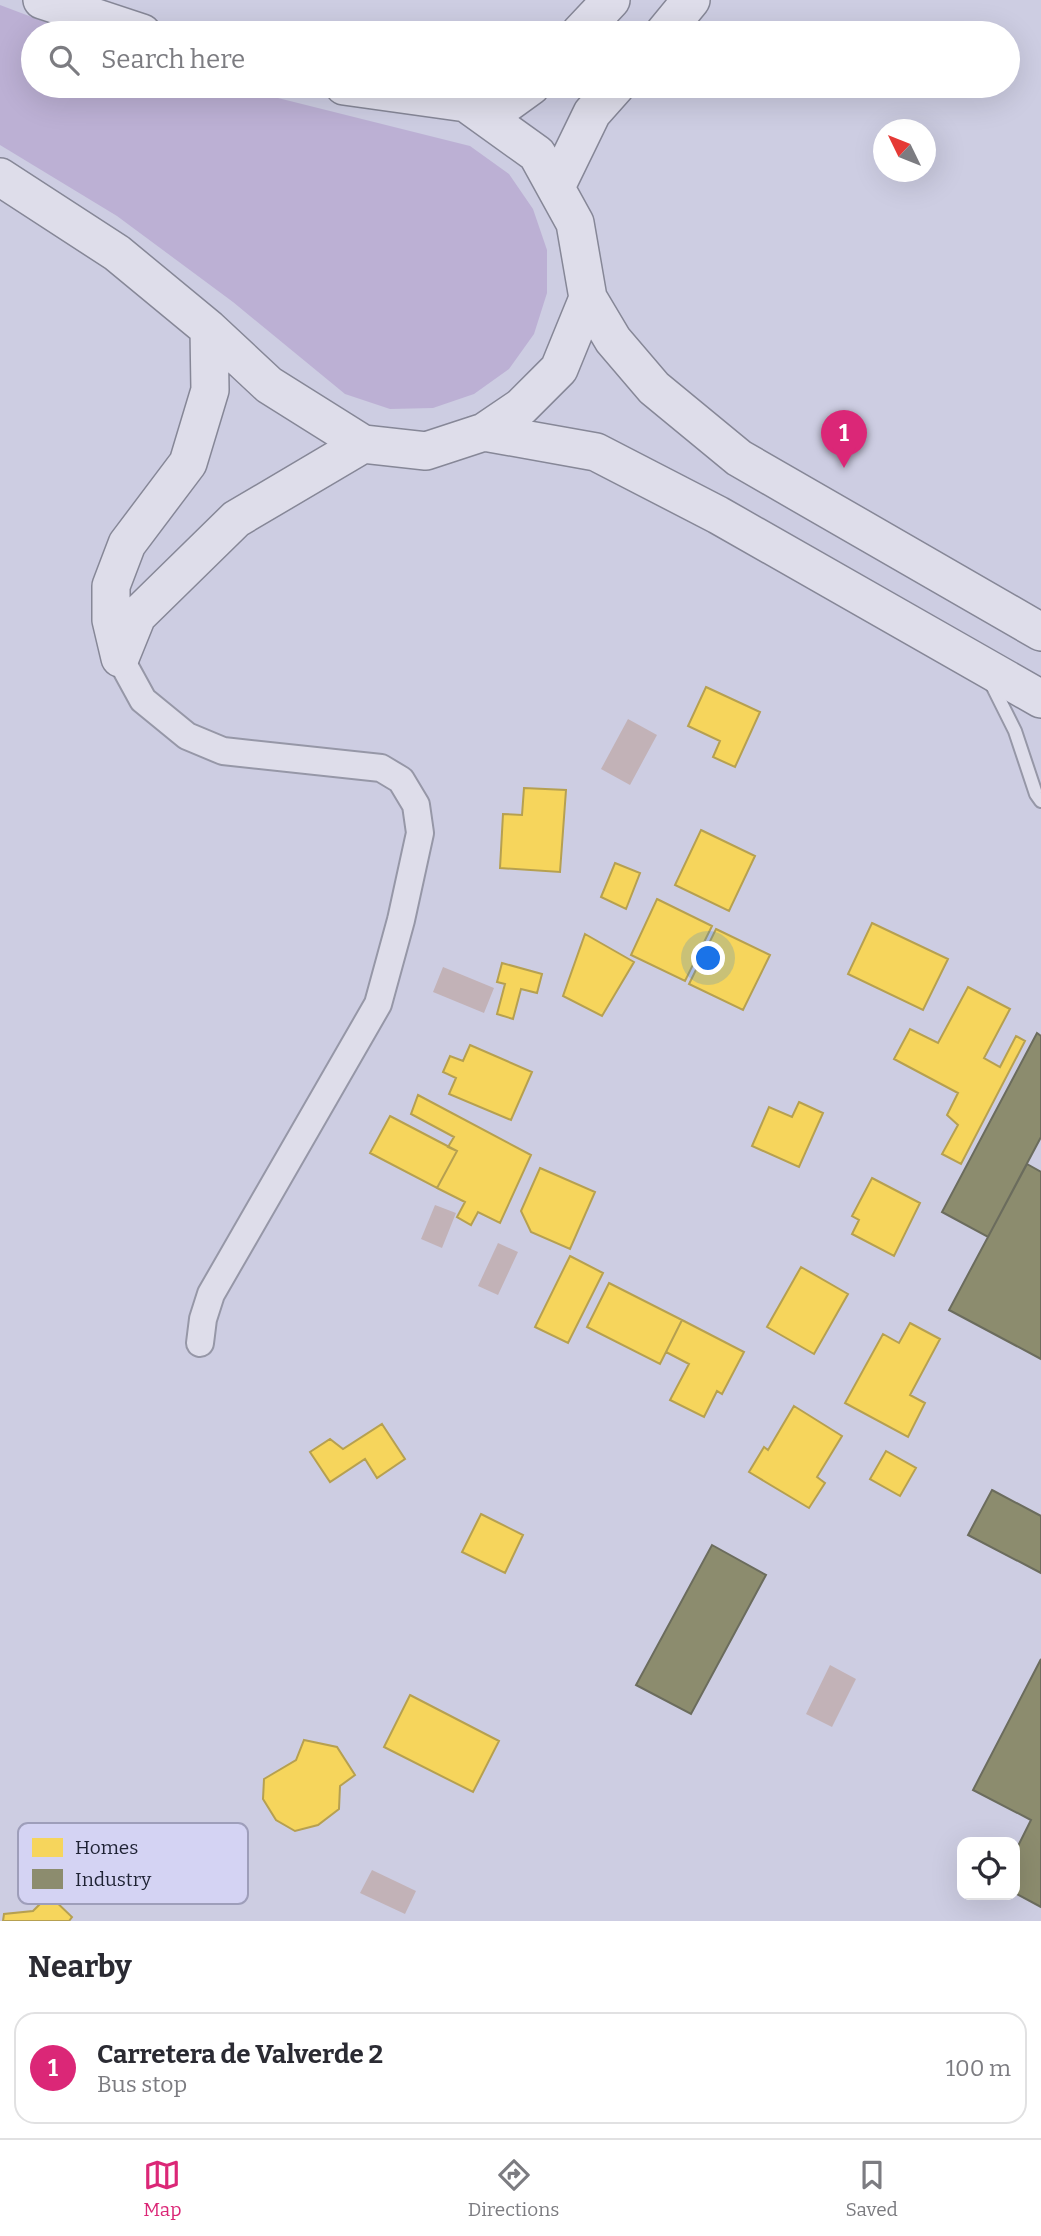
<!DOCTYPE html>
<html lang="en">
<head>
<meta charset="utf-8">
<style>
	:root { --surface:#fff; --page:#f2f2f3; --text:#2b2b33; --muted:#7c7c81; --line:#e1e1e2; --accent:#db2777 }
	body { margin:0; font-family:Bitter,serif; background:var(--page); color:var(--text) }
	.controls { position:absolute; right:21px; bottom:21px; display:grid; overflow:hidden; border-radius:14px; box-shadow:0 7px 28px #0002 }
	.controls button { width:63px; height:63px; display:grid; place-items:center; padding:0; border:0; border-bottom:2px solid var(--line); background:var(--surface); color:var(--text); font:35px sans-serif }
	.compass { position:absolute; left:873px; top:119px; width:63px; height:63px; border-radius:50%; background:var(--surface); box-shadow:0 7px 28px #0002; rotate:313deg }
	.you { position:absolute; left:709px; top:959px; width:24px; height:24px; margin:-18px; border:5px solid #fff; border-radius:50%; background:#1a73e8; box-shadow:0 0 0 10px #1a73e833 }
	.badge { display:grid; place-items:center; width:46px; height:46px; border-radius:50%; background:var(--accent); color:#fff; font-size:23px; font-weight:700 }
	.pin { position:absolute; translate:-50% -58px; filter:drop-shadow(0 2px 4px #0008) }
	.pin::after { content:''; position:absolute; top:37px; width:24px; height:21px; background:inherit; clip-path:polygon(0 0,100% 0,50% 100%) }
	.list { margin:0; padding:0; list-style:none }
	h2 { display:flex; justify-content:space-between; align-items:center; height:91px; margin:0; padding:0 28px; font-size:30px }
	h2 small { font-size:23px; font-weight:400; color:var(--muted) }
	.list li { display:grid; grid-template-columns:46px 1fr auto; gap:21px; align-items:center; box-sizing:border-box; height:112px; margin:0 14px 14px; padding:0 14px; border:2px solid var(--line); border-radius:21px }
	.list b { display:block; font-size:26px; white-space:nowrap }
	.list p { margin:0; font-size:23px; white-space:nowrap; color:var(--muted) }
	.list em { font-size:23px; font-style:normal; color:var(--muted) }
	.icon { flex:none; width:38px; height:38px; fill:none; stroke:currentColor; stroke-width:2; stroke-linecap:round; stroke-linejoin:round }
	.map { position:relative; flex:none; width:1041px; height:1921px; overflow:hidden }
	.search { position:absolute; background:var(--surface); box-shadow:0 7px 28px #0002; left:21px; right:21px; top:21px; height:77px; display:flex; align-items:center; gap:18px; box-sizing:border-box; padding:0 24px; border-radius:38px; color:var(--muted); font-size:26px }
	.sheet { height:217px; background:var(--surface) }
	nav { display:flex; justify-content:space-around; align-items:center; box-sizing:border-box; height:98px; border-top:2px solid var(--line); background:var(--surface); font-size:19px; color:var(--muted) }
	nav a { display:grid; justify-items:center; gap:4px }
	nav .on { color:var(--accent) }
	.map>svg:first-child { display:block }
	.green { fill:#bcb0d4 }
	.water { fill:#c2b2b7 }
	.homes { fill:#f6d55c; stroke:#b6a050; stroke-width:2 }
	.industry { fill:#8c8c6e; stroke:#6b6c5d; stroke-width:2 }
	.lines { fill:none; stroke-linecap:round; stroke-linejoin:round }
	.lane-casing { stroke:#9697a7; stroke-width:16 }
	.street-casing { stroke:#9697a7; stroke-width:30 }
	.secondary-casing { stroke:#868797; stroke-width:40 }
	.lane { stroke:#deddea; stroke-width:12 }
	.street { stroke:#deddea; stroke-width:26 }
	.secondary { stroke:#deddea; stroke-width:37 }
	.key { fill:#d4d3f3; stroke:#9e9eba; stroke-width:2 }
	.key-label { font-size:19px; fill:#1f2335 }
</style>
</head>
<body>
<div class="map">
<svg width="1041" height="1921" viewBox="0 0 1041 1921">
	<rect width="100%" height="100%" fill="#cdcde2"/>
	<path class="green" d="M0 5 74 33H33V86H230L470 146 509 174 533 209 547 250V293L534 334 509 369 474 394 433 408 390 409 345 394 233 302 117 216 0 145Z"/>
	<path class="water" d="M628 719 657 735 630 785 601 769Z
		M443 967 494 988 484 1013 433 992Z
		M435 1205 456 1213 442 1248 421 1239Z
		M498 1243 518 1252 498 1295 478 1286Z
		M830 1665 856 1679 832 1727 806 1714Z
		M372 1870 416 1891 405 1914 360 1893Z"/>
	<path class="homes" d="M706 687 760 712 735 767 713 757 720 741 688 726Z
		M524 788 566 790 560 872 500 868 503 814 522 815Z
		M701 830 755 856 729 911 675 885Z
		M615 863 640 873 626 909 601 897Z
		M657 899 712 926 685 981 631 955Z
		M872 923 948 959 923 1010 848 974Z
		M716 929 770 955 743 1010 689 984Z
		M585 934 634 962 602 1016 563 996Z
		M502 963 542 974 537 993 521 989 513 1019 497 1014 505 984 497 982Z
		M968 987 1010 1009 984 1058 1000 1067 1016 1036 1025 1041 961 1164 942 1154 958 1125 947 1115 958 1093 894 1059 910 1029 938 1043Z
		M470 1045 532 1072 511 1120 449 1094 456 1078 443 1072 450 1056 463 1061Z
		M418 1095 531 1155 500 1223 478 1212 471 1225 457 1217 465 1202 437 1188 457 1151 448 1147 454 1137 411 1114Z
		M799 1102 823 1113 799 1167 752 1146 769 1107 792 1117Z
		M390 1116 457 1151 437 1188 370 1153Z
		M540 1168 595 1192 570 1249 531 1232 521 1211Z
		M872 1178 920 1203 894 1256 852 1234 859 1220 852 1216Z
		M570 1256 603 1273 568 1343 535 1327Z
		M801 1267 848 1294 814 1354 767 1327Z
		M609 1283 682 1320 660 1364 587 1327Z
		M682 1320 744 1352 722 1394 717 1391 704 1417 670 1400 689 1364 666 1352Z
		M910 1323 940 1339 910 1395 925 1403 908 1437 845 1403 883 1334 899 1343Z
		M794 1406 842 1436 817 1477 825 1483 809 1508 749 1472 764 1447 768 1450Z
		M382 1424 405 1459 377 1478 365 1459 330 1482 310 1452 330 1439 343 1449Z
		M886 1451 916 1468 900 1496 870 1479Z
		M481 1514 523 1535 505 1573 462 1552Z
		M410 1695 499 1741 473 1792 384 1747Z
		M304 1740 337 1747 355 1775 340 1786 339 1809 318 1825 295 1831 276 1820 263 1799 264 1779 296 1760Z
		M49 1895 72 1917 69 1921H3L4 1914 33 1911Z"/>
	<path class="industry" d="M1037 1033 1041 1036V1137L988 1237 942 1212Z
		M1027 1164 1041 1172V1359L949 1310Z
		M992 1490 1041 1516V1573L968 1535Z
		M712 1545 766 1575 691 1714 636 1685Z
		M1041 1659V1907L1015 1893V1852L1031 1820 973 1790Z"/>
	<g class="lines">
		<g class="lane-casing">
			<path id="lane" d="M991 683 1015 731 1036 794 1041 801"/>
		</g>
		<g class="street-casing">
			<path id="street" d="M120 658 143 700 187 736 223 751 381 768 401 780 416 805 420 833 401 920 378 1004 211 1294 203 1319 200 1343"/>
		</g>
		<g class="secondary-casing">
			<path id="secondary" d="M42 0 142 33
				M580 33 611 0
				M664 33 691 0
				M344 86 466 103 537 154 575 223 588 298 613 340 654 388 739 458 1041 632
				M487 118 531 86
				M0 177 117 253 209 329 269 385 363 444 426 451 484 432 521 407 559 369 588 298
				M556 187 592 113 616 86
				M484 432 596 452 718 515 1041 699
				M120 658 111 620V586L127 544 188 463 210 390 209 329
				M120 658 137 616 236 519 363 444"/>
		</g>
		<use href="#lane" class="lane"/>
		<use href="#street" class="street"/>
		<use href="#secondary" class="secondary"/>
	</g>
	<rect x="18" y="1823" width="230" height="81" rx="10" class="key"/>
	<rect x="32" y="1838" width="31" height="19" fill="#f6d55c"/>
	<rect x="32" y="1869" width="31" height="20" fill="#8c8c6e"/>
	<g class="key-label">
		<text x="75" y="1854">Homes</text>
		<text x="75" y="1886">Industry</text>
	</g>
</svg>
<div class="controls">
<button><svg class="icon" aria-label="locate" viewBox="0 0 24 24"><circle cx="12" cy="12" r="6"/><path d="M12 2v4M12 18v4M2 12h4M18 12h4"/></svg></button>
</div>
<svg class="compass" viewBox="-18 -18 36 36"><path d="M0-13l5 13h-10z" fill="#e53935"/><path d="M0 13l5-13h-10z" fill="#7c7c81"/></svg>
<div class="you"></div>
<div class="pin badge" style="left:844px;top:468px">1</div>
<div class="search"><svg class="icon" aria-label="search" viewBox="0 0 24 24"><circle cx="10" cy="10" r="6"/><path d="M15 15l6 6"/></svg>Search here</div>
</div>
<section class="sheet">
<h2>Nearby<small></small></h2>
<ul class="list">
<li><span class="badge">1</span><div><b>Carretera de Valverde 2</b><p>Bus stop</p></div><em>100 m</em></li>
</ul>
</section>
<nav>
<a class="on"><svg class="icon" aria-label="map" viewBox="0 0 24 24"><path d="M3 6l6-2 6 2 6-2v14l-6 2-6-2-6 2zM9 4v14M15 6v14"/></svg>Map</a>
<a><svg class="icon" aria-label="directions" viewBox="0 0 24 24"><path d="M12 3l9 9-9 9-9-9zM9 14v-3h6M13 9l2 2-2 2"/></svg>Directions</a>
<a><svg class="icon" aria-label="saved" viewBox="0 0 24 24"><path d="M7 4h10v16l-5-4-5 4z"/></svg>Saved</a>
</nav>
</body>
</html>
